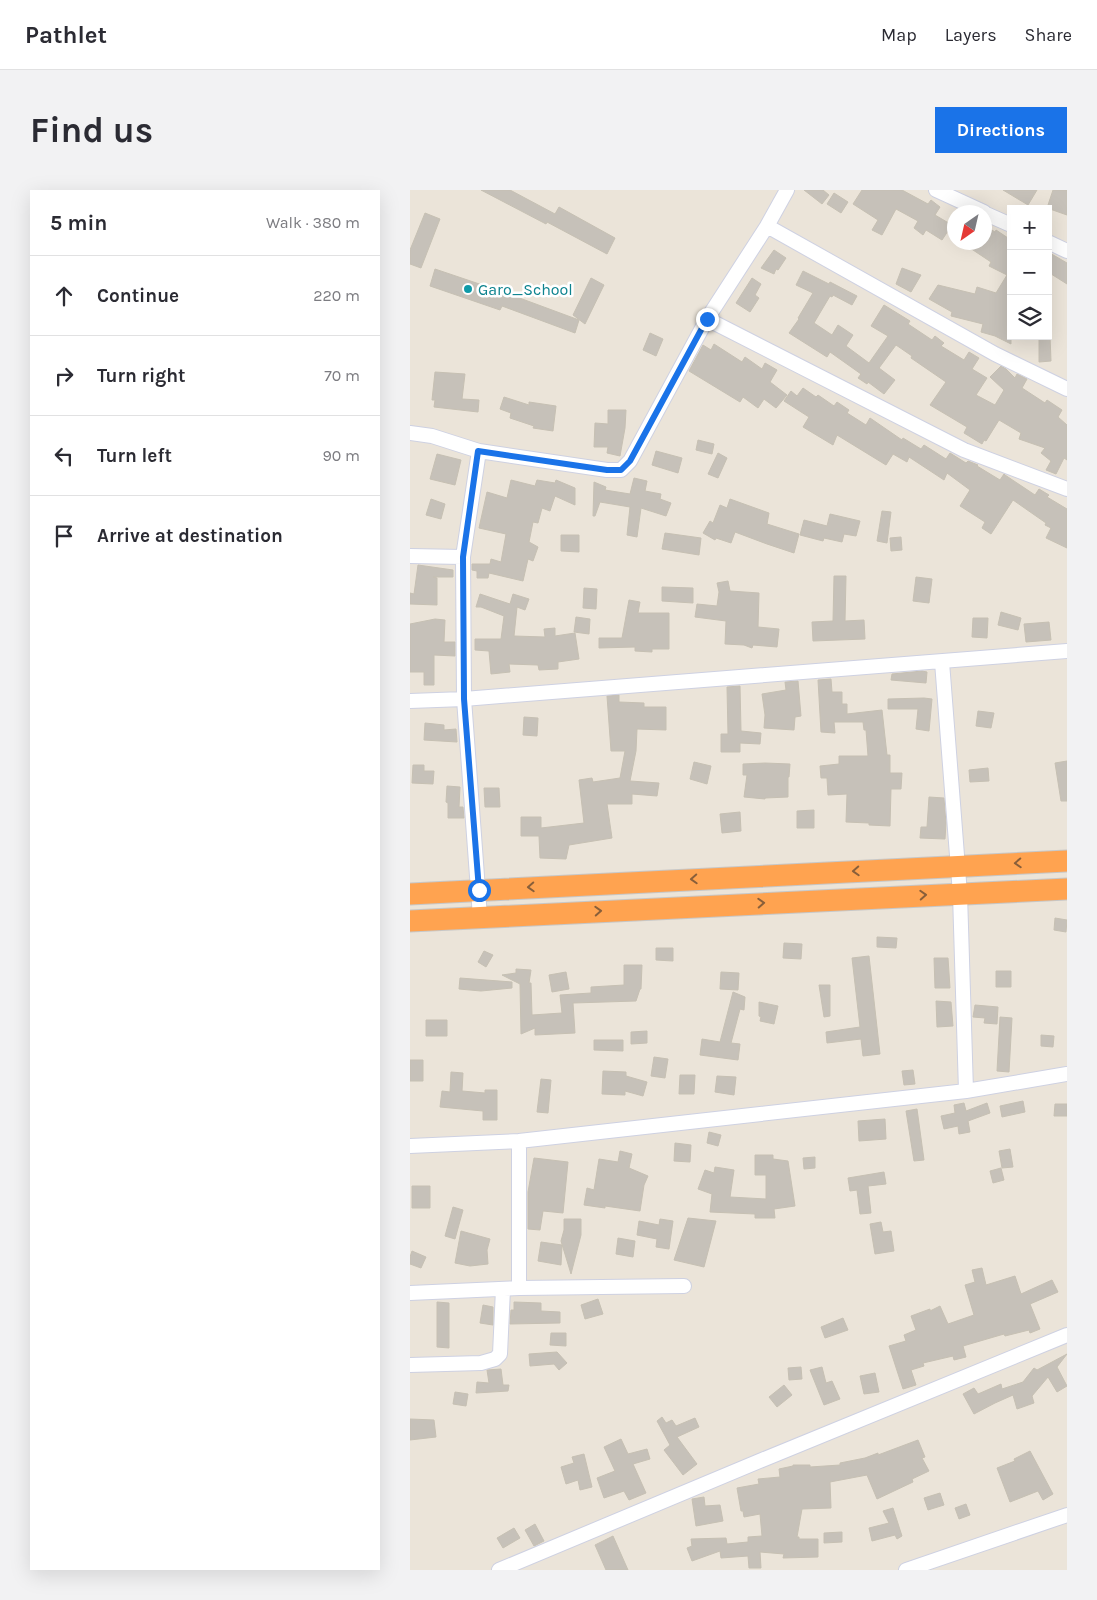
<!DOCTYPE html>
<html lang="en">
<head>
<meta charset="utf-8">
<style>
	:root { --surface:#fff; --page:#f2f2f3; --text:#2b2b33; --muted:#7c7c81; --line:#e1e1e2; --accent:#1a73e8 }
	body { margin:0; font-family:Karla,sans-serif; background:var(--page); color:var(--text) }
	.controls { position:absolute; right:15px; top:15px; display:grid; overflow:hidden; border-radius:0px; box-shadow:0 5px 20px #0002 }
	.controls button { width:45px; height:45px; display:grid; place-items:center; padding:0; border:0; border-bottom:1px solid var(--line); background:var(--surface); color:var(--text); font:25px sans-serif }
	.compass { position:absolute; left:537px; top:15px; width:45px; height:45px; border-radius:50%; background:var(--surface); box-shadow:0 5px 20px #0002; rotate:214deg }
	.stop { position:absolute; width:15px; height:15px; margin:-11px; border:4px solid #1a73e8; border-radius:50%; background:#fff }
	.stop.end { background:#1a73e8; border-color:#fff; box-shadow:0 1px 5px #0008 }
	.list { margin:0; padding:0; list-style:none }
	h2 { display:flex; justify-content:space-between; align-items:center; height:65px; margin:0; padding:0 20px; font-size:21px }
	h2 small { font-size:16px; font-weight:400; color:var(--muted) }
	.list li { display:grid; grid-template-columns:32px 1fr auto; gap:15px; align-items:center; box-sizing:border-box; height:80px; padding:0 20px; border-top:1px solid var(--line) }
	.list b { display:block; font-size:19px; white-space:nowrap }
	.list em { font-size:16px; font-style:normal; color:var(--muted) }
	.icon { flex:none; width:28px; height:28px; fill:none; stroke:currentColor; stroke-width:2; stroke-linecap:round; stroke-linejoin:round }
	.map { position:relative; flex:none; width:657px; height:1380px; overflow:hidden; border-radius:0px }
	header { display:flex; align-items:center; gap:30px; box-sizing:border-box; height:70px; padding:0 25px; background:var(--surface); border-bottom:1px solid var(--line) }
	header strong { font-size:24px }
	nav { display:flex; gap:28px; margin-inline-start:auto; font-size:18px }
	.intro { display:flex; align-items:center; justify-content:space-between; box-sizing:border-box; height:120px; padding:0 30px }
	h1 { margin:0; font-size:35px }
	.button { padding:12px 22px; border-radius:0px; background:var(--accent); color:#fff; font-size:18px; font-weight:700 }
	main { display:flex; gap:30px; padding:0 30px }
	aside { flex:1; background:var(--surface); border-radius:0px; box-shadow:0 5px 20px #0002 }
	.map>svg:first-child { display:block }
	.building { fill:#c6c1b9; stroke:#c6c0b3 }
	.lines { fill:none; stroke-linecap:round; stroke-linejoin:round }
	.minor-casing { stroke:#ced1e2; stroke-width:16 }
	.highway-casing { stroke:#c7c7c7; stroke-width:23 }
	.minor { stroke:#fff; stroke-width:14 }
	.highway { stroke:#ffa350; stroke-width:21 }
	.oneway { stroke:#895f3a }
	.route { stroke:#1a73e8; stroke-width:6 }
	.culture-dot { fill:#0f9aa8; stroke:#fff; stroke-width:2 }
	.labels { text-anchor:middle; dominant-baseline:central; stroke-width:5; stroke-linejoin:round; paint-order:stroke }
	.culture-label { font-size:16px; fill:#0d838f; stroke:#fff; text-anchor:start }
</style>
</head>
<body>
<header>
<strong>Pathlet</strong>
<nav><a>Map</a><a>Layers</a><a>Share</a></nav>
</header>
<div class="intro"><h1>Find us</h1><a class="button">Directions</a></div>
<main>
<aside>
<h2>5 min<small>Walk · 380 m</small></h2>
<ul class="list">
<li><svg class="icon" aria-label="ahead" viewBox="0 0 24 24"><path d="M12 20V5M6 11l6-6 6 6"/></svg><div><b>Continue</b></div><em>220 m</em></li>
<li><svg class="icon" aria-label="right" viewBox="0 0 24 24"><path d="M7 20v-9h11M14 6l5 5-5 5"/></svg><div><b>Turn right</b></div><em>70 m</em></li>
<li><svg class="icon" aria-label="left" viewBox="0 0 24 24"><path d="M17 20v-9H6M10 6l-5 5 5 5"/></svg><div><b>Turn left</b></div><em>90 m</em></li>
<li><svg class="icon" aria-label="arrive" viewBox="0 0 24 24"><path d="M6 21V4h12l-3 4 3 4H6"/></svg><div><b>Arrive at destination</b></div></li>
</ul>
</aside>
<div class="map">
<svg width="657" height="1380" viewBox="0 0 657 1380">
	<rect width="100%" height="100%" fill="#ebe4d9"/>
	<path class="building" d="M71 0H100L145 24 149 17 205 48 197 64 137 32 136 34Z
		M394 0H413L419 5 412 14Z
		M452 0H492L518 14 521 10 530 17 525 25 542 35 532 50 516 40 513 45 504 38 508 31 486 19 472 45 462 40 468 30 443 14Z
		M593 0H627L618 15Z
		M643 0H657V25L637 18Z
		M424 3 438 12 431 23 417 14Z
		M15 23 30 29 11 78 0 74V60Z
		M574 35 585 42 586 40 601 50V154L585 146 571 142 573 134 541 126 542 122 519 109 528 95 565 104 567 97 586 103 597 85 579 76 581 72 551 52H574Z
		M364 60 376 68 368 80 366 79 364 84 351 78Z
		M638 62 657 73V94L638 82Z
		M492 78 511 85 501 102 486 94Z
		M25 79 96 103 169 130 165 143 92 116 90 120 20 96Z
		M393 81 419 94 420 92 447 106 442 115 423 105 422 107 420 106 404 133 422 145 428 135 443 145 436 156 459 173 478 146 461 136 474 115 500 131 498 134 522 150 525 146 534 153 531 156 554 170 559 162 569 168 562 179 577 188 566 205 585 215 594 200 580 187 591 176 596 179 605 188 607 184 617 189 612 198 635 213 637 210 652 220 648 227 657 235V270L654 268 646 284 636 280 641 271 631 263 635 258 609 249 611 243 589 230 576 251 574 250 572 254 554 243 557 237 520 215 536 192 501 168 502 166 486 155 469 178 485 190 474 204 458 192 457 194 448 188 451 184 420 162 417 167 379 143 389 129 388 128 403 103 386 95Z
		M181 88 194 95 175 134 163 125Z
		M342 88 351 94 345 105 349 108 340 122 326 113Z
		M240 143 253 149 246 166 233 160Z
		M629 146H640L641 171 629 172Z
		M304 154 332 172 335 167 352 179 355 173 367 180 360 192 377 205 366 218 354 209 348 218 333 207 330 212 279 181 293 155 301 160Z
		M25 182 55 184 52 209 69 210 68 222 24 217 25 210H22Z
		M393 198 406 207 408 205 424 216 427 212 439 220 437 223 456 235 460 228 492 250 493 248 511 259 514 255 536 269 540 263 556 273 558 271 568 275 567 276 590 290 594 284 595 285 625 305 629 299 639 305 637 307 657 319V358L636 348 641 338 635 335 636 333 603 310 581 344 572 338 575 332 550 316 560 300 537 283 534 290 499 267 497 272 483 264 476 275 427 245 423 255 393 237 399 227 374 211 381 201 387 206Z
		M94 207 119 215V212L146 216 143 241 123 238 124 236 100 228 101 223 90 219Z
		M198 220H216L215 238 210 266 197 263 198 257H184L185 233 198 234Z
		M288 250 304 254 302 264 286 260Z
		M246 261 272 268 268 283 242 275Z
		M308 263 317 268 308 288 298 284Z
		M27 264 51 270 45 295 20 289Z
		M224 288 237 291 235 301 251 304 250 309 261 313 256 326 231 318 227 347 217 345 220 317 190 312 185 326H183L184 292 196 297 195 300 220 304Z
		M101 290 125 296 127 290 145 293 146 290 165 298V315L145 306 140 321 132 318 128 333 123 332 119 352 128 357 123 371 118 369 113 391 79 383 78 388H67V381L62 380V374H80L81 369 91 372 96 344 69 338 77 302 97 308Z
		M21 309 35 314 31 329 16 325Z
		M320 309 359 323 357 334 389 344 384 363 357 354 325 342 321 353 306 348 305 350 293 343 300 331 303 333 310 315 317 318Z
		M472 321 481 322 477 353 467 351Z
		M420 324 450 331 446 346 434 344 432 352 414 348 413 351 390 345 394 330 417 336Z
		M255 343 291 348 289 365 252 359Z
		M151 345H169V362L151 361Z
		M491 347 492 360 481 361 480 348Z
		M8 375 43 380V387H23L27 388V415L0 414V403L4 404Z
		M424 386H436L435 431 454 430 455 449 403 451 402 432 423 431Z
		M506 387 522 389 519 413 503 411Z
		M318 391 320 401 349 403 348 437 369 439 367 457 343 455 342 458 334 455 315 454 316 431 285 427 287 414 307 416 309 402 307 393Z
		M252 397 283 398V413L252 411Z
		M174 398 187 399 186 419 173 418Z
		M70 404 100 414 103 404 119 409 115 420 107 417 104 446 135 447 134 439 145 438V446L165 443 169 469 148 472V479L129 480 128 475 99 474 100 482 81 484 79 461 65 460V449H91L94 426 71 417H66Z
		M219 410 230 412 228 423H259V459H242V462L225 461V457L189 458V448H212Z
		M591 422 611 428 608 440 588 435Z
		M166 427 180 429 179 444 164 442Z
		M563 428H578L577 448 562 447Z
		M25 429 35 430 34 452H45V466L24 465V495H14V482H0V434Z
		M639 432 641 450 616 452 614 434Z
		M512 481 517 482 516 493 481 490 482 484Z
		M421 489 422 502H432V514H437V524L472 520 477 565H480V583H492L491 599H481L480 636 459 635V633L436 632 437 604 418 605 417 588H411L410 576 429 574V566H458L456 540H454L453 532H424L425 543 411 542 408 490Z
		M388 491 391 526 385 527 384 540 354 538 355 525 352 504 376 500 375 492Z
		M330 496 331 541 351 543 350 554 330 553V562H311V544H318L317 497Z
		M209 505V512L234 513V517H256V540L227 539 226 561 220 591 249 593 247 606 222 604V614H197L202 648 159 655 156 669 130 668 129 646H111V627H131V638L174 633 169 590 182 588 183 592 210 588 215 561H201L197 506Z
		M514 508 522 509 519 541 506 539 508 519H478V509Z
		M568 521 584 523 581 538 566 536Z
		M114 527 128 528 127 546 113 545Z
		M15 533 34 535V540L46 539 47 552 14 550Z
		M657 571V611H651L645 573Z
		M284 572 301 576 297 594 280 589Z
		M355 573 380 574 379 587H378V607L355 608V609L334 607 337 585H333V574Z
		M3 575H14V581H24L23 594 2 593Z
		M578 578 579 591 560 592 559 580Z
		M37 596 50 597 49 617H53L54 628H38V613L36 612Z
		M74 598H89L90 617H75Z
		M519 607 534 608 536 633 535 649 510 648 511 637H517Z
		M404 620V638H387V621Z
		M330 622 331 641 312 643 310 624Z
		M645 728 657 730 656 742 644 740Z
		M467 747 487 748 486 758 467 757Z
		M374 753 392 754 391 769 373 768Z
		M246 758H263V771L246 770Z
		M74 761 83 765 76 777 68 772Z
		M459 766 470 864 453 866 451 849 417 853 416 842 450 837 442 768Z
		M524 768H538L540 798H525Z
		M214 775H232L231 799H230L226 811 163 813 165 843 125 845V838L111 844 110 794 92 785 106 783V779L121 780 119 793H121L122 825 152 823 150 805 181 803V797L214 795Z
		M586 781H601V797H586Z
		M156 782 159 799 142 802 139 785Z
		M311 782 329 783 328 800 310 799Z
		M50 788 102 792V798L71 801 49 799Z
		M409 795H420V826L414 827Z
		M323 802 335 807 334 820 330 819 321 853 330 854 328 870 290 865 292 849 310 852Z
		M526 811 541 812 543 836 527 837Z
		M349 812 368 816 364 834 350 831 351 827 349 826Z
		M565 815 588 817 587 834 574 833 575 828 563 827Z
		M590 827 602 828 599 882 587 881Z
		M16 830H37V846H16Z
		M237 841V853L221 854V842Z
		M631 845 644 846 643 857 631 856Z
		M184 850H213V861L184 860Z
		M244 867 258 869 255 888 241 886Z
		M0 870H13V891H0Z
		M503 880 505 894 494 895 492 881Z
		M193 881 216 882V886L237 892 233 906 215 901V905L192 904Z
		M41 882 53 883 52 901 75 903V900H87V930H73V921L30 917 32 901 40 902Z
		M270 885H285L284 904H269Z
		M307 886 326 887 324 905 305 902Z
		M131 889 141 890 138 923 127 922Z
		M613 911 615 922 592 927 590 916Z
		M554 913 556 921 577 913 580 923 558 931 560 942 549 944 548 936 534 939 531 926 545 923 544 915Z
		M645 914H657V926H644Z
		M507 919 514 970 504 971 496 921Z
		M475 929 476 949 449 951 448 931Z
		M299 942 311 945 308 956 297 953Z
		M265 953 281 955 280 972 264 971Z
		M600 959 603 977 592 978 589 961Z
		M210 961 222 964 219 978 238 986 234 995 230 1021 195 1016V1018L174 1015 177 998 184 1000 189 969 208 972Z
		M345 965H363V969L378 971 385 1016 364 1019 365 1028H345V1024L300 1022 302 1004 288 999 295 980 304 983 305 977 324 980 320 1007 356 1009V985H345Z
		M405 967V978L394 979 393 968Z
		M124 968 158 972 153 1023 133 1021 130 1040 118 1039V1002Z
		M591 978 594 990 583 993 580 981Z
		M474 982 476 994 458 996 461 1023 450 1024 447 1000 440 1001 438 988Z
		M2 996H20V1018H2Z
		M43 1017 53 1020 45 1049 35 1046Z
		M278 1028 306 1031 294 1077 264 1070Z
		M154 1029H171V1045L161 1084 151 1051 154 1040Z
		M250 1029 263 1031 259 1059 246 1057 247 1049 227 1045 229 1031 249 1035Z
		M471 1032 473 1042 481 1041 484 1061 465 1064 460 1034Z
		M51 1041 80 1049 77 1060 78 1074 60 1076 45 1073Z
		M208 1048 225 1051 223 1067 206 1064Z
		M131 1052 152 1055 151 1075 128 1071Z
		M2 1061 16 1067 11 1078 0 1074V1067Z
		M572 1078 576 1095 605 1086 611 1104 642 1090 648 1102 620 1114 630 1139 620 1143 619 1140 595 1146 594 1144 553 1156 556 1167 544 1170 543 1166 513 1173 514 1176 501 1180 506 1195 493 1199 479 1156 496 1151 494 1145 506 1140 501 1126 520 1119V1121L530 1116 538 1134 564 1125 555 1095 565 1092 562 1080Z
		M188 1109 193 1124 175 1129 171 1115Z
		M27 1112 39 1113V1158L27 1157Z
		M104 1112 131 1113V1121L150 1122V1133L100 1134 101 1120H104Z
		M73 1115 83 1117V1135L70 1133Z
		M433 1128 438 1140 415 1148 411 1137Z
		M141 1143H156V1156L140 1155Z
		M147 1162 157 1173 149 1180 144 1174 120 1176 119 1164Z
		M657 1164 647 1177 657 1196 647 1202 638 1187 622 1206 624 1213 607 1219 603 1205 585 1213 564 1224 553 1204 564 1198 568 1204 591 1194 592 1199 613 1192 624 1178 627 1180Z
		M391 1177 392 1189 379 1190 378 1178Z
		M412 1177 416 1193 422 1191 430 1209 414 1215 400 1180Z
		M91 1179 93 1195H99L98 1201 66 1203 67 1192 79 1193 77 1180Z
		M465 1183 469 1202 454 1204 450 1186Z
		M374 1195 382 1205 367 1217 359 1207Z
		M45 1202 58 1204 56 1216 43 1214Z
		M252 1227 256 1233 262 1230 266 1236 285 1228 289 1237 267 1247 287 1274 273 1285 254 1260 260 1255 247 1231Z
		M0 1229 24 1230 26 1247 0 1250Z
		M211 1249 218 1264 237 1259 240 1269 223 1274 236 1303 219 1310 214 1301 194 1308 187 1288 205 1281 194 1257Z
		M508 1250 515 1267 512 1268 519 1281 502 1289 503 1292 467 1309 457 1285 420 1292 421 1318 392 1319 387 1347H389V1349H408V1367L373 1368 374 1364 350 1362 351 1378H339L338 1366 311 1368 310 1361 282 1371 277 1358 282 1356 281 1349 316 1348 317 1354 338 1352V1347L352 1346 350 1324 334 1327 333 1321H331L327 1298 349 1294 348 1289 370 1287 369 1279 383 1276V1275H400V1277L430 1275V1273L455 1268 468 1263V1265Z
		M620 1261 643 1304 633 1310 628 1301 600 1312 587 1278 605 1271 604 1269Z
		M174 1264 182 1297 170 1300 168 1290 156 1294 151 1277 164 1273 162 1267Z
		M530 1303 534 1315 518 1320 514 1308Z
		M294 1307 295 1316 310 1315 313 1331 286 1336 282 1309Z
		M556 1314 560 1325 549 1329 545 1318Z
		M483 1318 492 1346 487 1349 485 1345 462 1351 459 1338 479 1333 473 1321Z
		M125 1334 134 1351 124 1356 115 1340Z
		M104 1338 110 1348 93 1358 87 1348Z
		M432 1342V1352L414 1353V1343Z
		M203 1346 218 1380H196L185 1355Z"/>
	<g class="lines">
		<g class="minor-casing">
			<path id="minor" d="M526 0 574 22
				M574 23 601 35
				M357 36 585 164 657 199
				M638 52 657 61
				M297 129 554 260 657 299
				M0 243 22 246 69 261 197 280H211L220 271 297 129 357 36 377 0
				M69 261 53 367 54 509 70 727
				M0 366 53 367
				M532 472 550 704 556 901
				M0 511 54 509 657 461
				M0 956 109 951 556 901 657 884
				M109 1098V951
				M0 1103 109 1098 274 1096
				M0 1175 71 1173 85 1169 90 1164 93 1099
				M89 1380 352 1270 657 1145
				M496 1380 657 1325"/>
		</g>
		<g class="highway-casing">
			<path id="highway" d="M0 704 657 671
				M0 731 657 699"/>
		</g>
		<use href="#minor" class="minor"/>
		<use href="#highway" class="highway"/>
	</g>
	<defs><path id="oneway-chevron" d="M-2-3.5L2.5 0L-2 3.5" fill="none" stroke-width="1.6" stroke-linecap="round" stroke-linejoin="round" transform="scale(1.25)"/></defs>
	<g class="oneway">
		<use href="#oneway-chevron" transform="translate(608 673) rotate(177)"/>
		<use href="#oneway-chevron" transform="translate(446 681) rotate(177)"/>
		<use href="#oneway-chevron" transform="translate(284 689) rotate(177)"/>
		<use href="#oneway-chevron" transform="translate(121 697) rotate(177)"/>
		<use href="#oneway-chevron" transform="translate(513 705) rotate(-3)"/>
		<use href="#oneway-chevron" transform="translate(351 713) rotate(-3)"/>
		<use href="#oneway-chevron" transform="translate(188 721) rotate(-3)"/>
	</g>
	<g class="lines">
		<path class="route" d="M69 700 54 509 53 367 68 261 197 280H211L220 271 297 129"/>
	</g>
	<circle class="culture-dot" cx="58" cy="99" r="5"/>
	<g class="labels">
		<g class="culture-label">
			<text x="68" y="99">Garo_School</text>
		</g>
	</g>
</svg>
<div class="controls">
<button>+</button>
<button>−</button>
<button><svg class="icon" aria-label="layers" viewBox="0 0 24 24"><path d="M12 4l9 5-9 5-9-5zM3 14l9 5 9-5"/></svg></button>
</div>
<svg class="compass" viewBox="-18 -18 36 36"><path d="M0-13l5 13h-10z" fill="#e53935"/><path d="M0 13l5-13h-10z" fill="#7c7c81"/></svg>
<div class="stop" style="left:69px;top:700px"></div>
<div class="stop end" style="left:297px;top:129px"></div>
</div>
</main>
</body>
</html>
